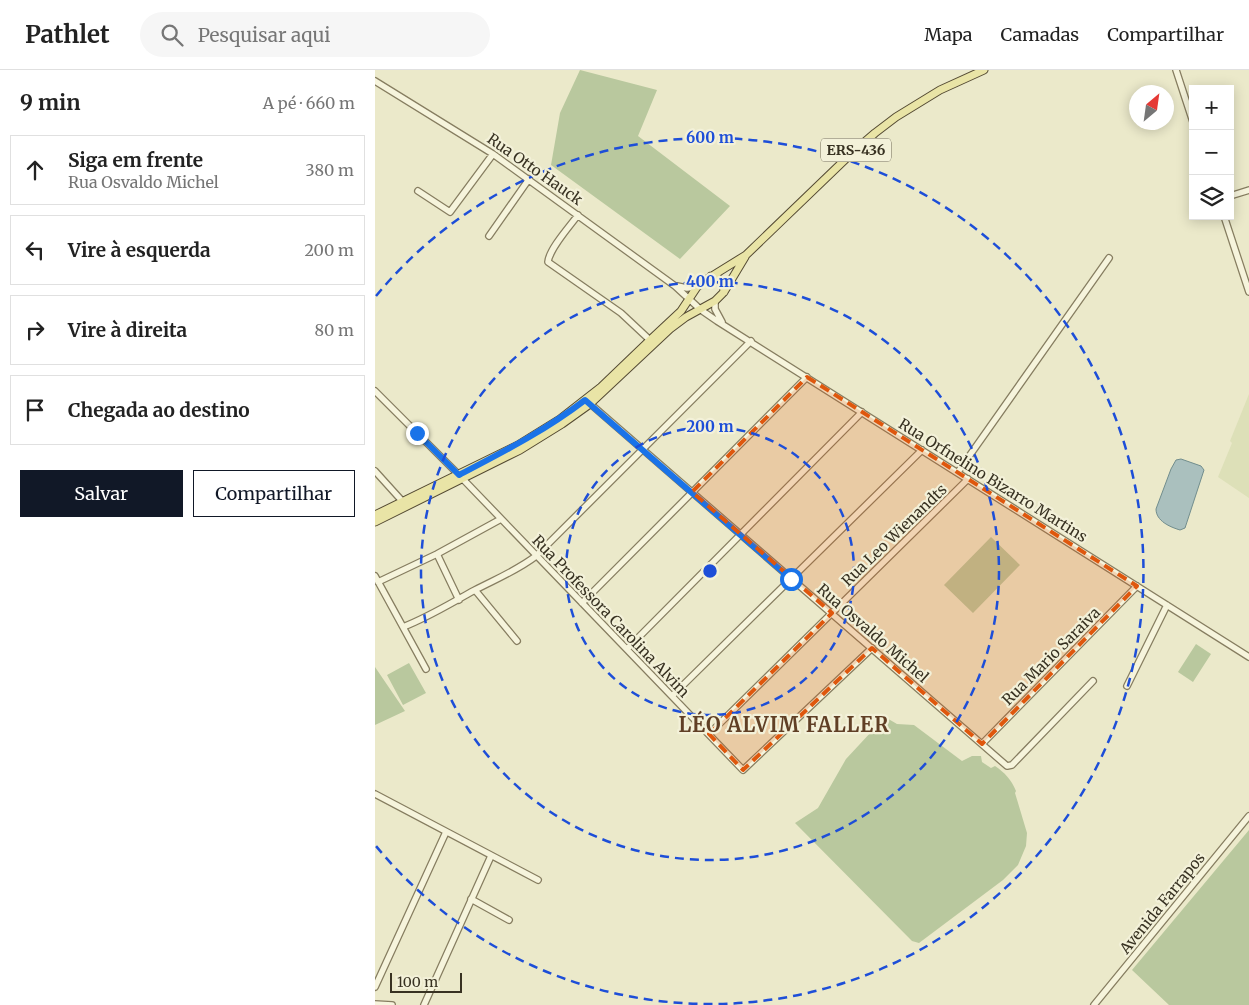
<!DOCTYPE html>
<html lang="pt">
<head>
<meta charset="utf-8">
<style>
	:root { --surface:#fff; --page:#f6f6f6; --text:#222; --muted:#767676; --line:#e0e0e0; --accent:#111827 }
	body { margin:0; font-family:Merriweather,serif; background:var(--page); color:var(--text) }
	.controls { position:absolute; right:15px; top:15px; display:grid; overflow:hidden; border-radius:0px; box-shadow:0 2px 12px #0003 }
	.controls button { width:45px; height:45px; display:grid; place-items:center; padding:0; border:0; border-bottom:1px solid var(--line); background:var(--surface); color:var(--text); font:25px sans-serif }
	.compass { position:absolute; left:754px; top:15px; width:45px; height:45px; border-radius:50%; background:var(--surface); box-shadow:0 2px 12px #0003; rotate:29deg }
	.scale { position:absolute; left:15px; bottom:12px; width:72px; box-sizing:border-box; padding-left:5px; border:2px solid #383222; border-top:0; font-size:14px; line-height:18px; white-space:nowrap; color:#383222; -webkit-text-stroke:4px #f3f1d9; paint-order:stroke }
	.stop { position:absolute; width:15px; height:15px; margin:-11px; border:4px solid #1a73e8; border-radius:50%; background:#fff }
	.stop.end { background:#1a73e8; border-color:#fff; box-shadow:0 1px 5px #0008 }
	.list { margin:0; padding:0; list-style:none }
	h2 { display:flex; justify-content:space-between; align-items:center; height:65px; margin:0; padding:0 20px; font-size:21px }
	h2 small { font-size:16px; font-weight:400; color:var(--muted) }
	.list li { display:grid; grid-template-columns:32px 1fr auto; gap:15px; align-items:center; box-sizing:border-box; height:70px; margin:0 10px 10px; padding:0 10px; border:1px solid var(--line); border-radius:0px }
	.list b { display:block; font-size:19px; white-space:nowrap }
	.list p { margin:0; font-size:16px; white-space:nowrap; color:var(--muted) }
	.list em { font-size:16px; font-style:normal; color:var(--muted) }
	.actions { display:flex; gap:10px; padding:15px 20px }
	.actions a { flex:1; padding:11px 0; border:1px solid var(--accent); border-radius:0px; text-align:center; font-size:18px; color:var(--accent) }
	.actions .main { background:var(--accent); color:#fff }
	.icon { flex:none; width:28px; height:28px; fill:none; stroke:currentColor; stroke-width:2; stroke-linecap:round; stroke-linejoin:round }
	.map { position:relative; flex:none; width:874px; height:935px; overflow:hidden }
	header { display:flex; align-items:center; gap:30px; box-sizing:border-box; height:70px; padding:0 25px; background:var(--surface); border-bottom:1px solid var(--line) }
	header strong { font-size:24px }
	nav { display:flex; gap:28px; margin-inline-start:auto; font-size:18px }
	.search { width:350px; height:45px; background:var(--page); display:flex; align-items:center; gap:12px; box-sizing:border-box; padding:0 18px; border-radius:28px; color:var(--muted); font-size:19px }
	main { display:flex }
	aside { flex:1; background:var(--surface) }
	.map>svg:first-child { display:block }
	.farmland { fill:#dde0b8 }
	.green { fill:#b9c89e }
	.water { fill:#aac0be; stroke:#718d8d }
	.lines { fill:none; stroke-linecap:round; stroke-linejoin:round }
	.minor-casing { stroke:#867d60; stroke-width:8 }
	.major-casing { stroke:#544a33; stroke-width:9 }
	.minor { stroke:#f6f4dc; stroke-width:5.5 }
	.major { stroke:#e9e4a6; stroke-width:7 }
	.route { stroke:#1a73e8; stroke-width:6 }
	.marked { fill:#df570d; fill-opacity:0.2; stroke:#df570d; stroke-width:4; stroke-dasharray:10 6; stroke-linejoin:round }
	.ring { fill:none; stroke:#1d4ed8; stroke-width:2.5; stroke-dasharray:9 6 }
	.labels { text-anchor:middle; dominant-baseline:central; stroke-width:4.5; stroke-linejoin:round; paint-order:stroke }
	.shield { fill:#f3f1d9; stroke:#706b59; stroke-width:1 }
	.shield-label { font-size:14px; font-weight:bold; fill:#383222 }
	.street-label { font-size:15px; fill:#383222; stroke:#f3f1d9 }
	.district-label { font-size:20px; font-weight:bold; letter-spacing:1px; fill:#603f25; stroke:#f3f1d9 }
	.centre { fill:#1d4ed8; stroke:#f3f1d9; stroke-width:2.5 }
	.ring-label { font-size:15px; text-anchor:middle; font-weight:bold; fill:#1d4ed8; stroke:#f3f1d9; stroke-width:4.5; stroke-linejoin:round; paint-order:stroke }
</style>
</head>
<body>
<header>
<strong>Pathlet</strong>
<div class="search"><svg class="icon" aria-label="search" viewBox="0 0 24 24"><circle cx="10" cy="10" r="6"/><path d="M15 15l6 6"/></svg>Pesquisar aqui</div>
<nav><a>Mapa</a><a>Camadas</a><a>Compartilhar</a></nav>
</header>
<main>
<aside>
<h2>9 min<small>A pé · 660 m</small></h2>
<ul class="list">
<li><svg class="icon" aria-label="ahead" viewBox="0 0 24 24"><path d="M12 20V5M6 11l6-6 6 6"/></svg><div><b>Siga em frente</b><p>Rua Osvaldo Michel</p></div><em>380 m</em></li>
<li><svg class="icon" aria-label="left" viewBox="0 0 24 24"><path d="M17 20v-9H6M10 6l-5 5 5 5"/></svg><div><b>Vire à esquerda</b></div><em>200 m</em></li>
<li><svg class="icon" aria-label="right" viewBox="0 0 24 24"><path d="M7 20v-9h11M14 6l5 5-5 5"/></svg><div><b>Vire à direita</b></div><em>80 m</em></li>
<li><svg class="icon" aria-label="arrive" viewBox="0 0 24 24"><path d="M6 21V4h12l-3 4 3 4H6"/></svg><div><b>Chegada ao destino</b></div></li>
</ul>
<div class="actions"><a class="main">Salvar</a><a>Compartilhar</a></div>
</aside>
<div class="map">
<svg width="874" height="935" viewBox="0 0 874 935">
	<rect width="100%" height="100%" fill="#ebe9ca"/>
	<path class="farmland" d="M874 324V428L843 407 857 373 855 371Z"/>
	<path class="green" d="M205 0 282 20 263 66 355 136 305 189 176 95 185 43Z
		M616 467 645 495 598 543 569 515Z
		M821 574 836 584 818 612 803 602Z
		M34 593 51 623 28 635 12 605Z
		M0 597 30 641 0 655Z
		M510 647 522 654 539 655 587 691 597 686H606L607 692 616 698 620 696C630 703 636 709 641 721L640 723 652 763 651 776 643 795 628 810 544 873 537 871 420 753 443 738 471 689Z
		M874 760V935H794L757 900Z"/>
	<path class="water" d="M806 389 826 396 829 400 810 458 805 460C795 457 781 451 781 439L796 399 801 390Z"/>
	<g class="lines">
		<g class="minor-casing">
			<path id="minor" d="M801 0 818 52
				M0 11 118 84 300 216 326 240 342 251 874 587
				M43 121 75 142 118 84
				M855 126 874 120
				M203 145C195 156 174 179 173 192L246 243 277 272
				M849 146 874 222
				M114 166 154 109
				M302 216 312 218 322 217
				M340 231V239L347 252
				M0 321 84 405 368 700 497 578
				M212 331 632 696 637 695 718 611
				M0 401 28 432
				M583 402 734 188
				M62 484 84 530
				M0 506 51 599
				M3 512 62 484 126 449
				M100 520 142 571
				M207 533 432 307
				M28 557C54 547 76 533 100 520 121 509 143 500 161 486L376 271
				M252 579 487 342
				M752 616 792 535
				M297 626 547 380
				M334 664 593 409
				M607 674 762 516
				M0 724 163 810
				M96 829 134 850
				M0 917 71 762
				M0 934 17 935
				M49 935 116 786
				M719 935 874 746"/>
		</g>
		<g class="major-casing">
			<path id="major" d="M336 206H340L348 212 349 222
				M0 445 143 375 185 349 226 317 275 270 306 241 322 217 329 211 371 185 478 82 500 63 521 47 565 20 609 0
				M0 452 145 380 187 354 215 334 295 259 311 247 340 231 349 222 370 187"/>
		</g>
		<use href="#minor" class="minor"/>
		<use href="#major" class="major"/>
	</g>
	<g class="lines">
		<path class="route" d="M42 363 84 405C128 382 171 360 210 330L416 509"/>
	</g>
	<path class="marked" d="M432 307 762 516 607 674 497 578 368 700 334 664 457 543 317 422Z"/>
	<g class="ring">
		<circle cx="335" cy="501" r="144"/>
		<circle cx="335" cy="501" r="289"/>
		<path d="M1 226A433 433 0 1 1 1 776"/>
	</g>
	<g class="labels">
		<rect class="shield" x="446" y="68.5" width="70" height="23" rx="4"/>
		<g class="shield-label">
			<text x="481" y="80">ERS-436</text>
		</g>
		<g class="street-label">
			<text transform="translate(160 99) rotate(35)">Rua Otto Hauck</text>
			<text transform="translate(618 410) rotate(32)">Rua Orfnelino Bizarro Martins</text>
			<text transform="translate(519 465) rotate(-44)">Rua Leo Wienandts</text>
			<text transform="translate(236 546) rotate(46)">Rua Professora Carolina Alvim</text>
			<text transform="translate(498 563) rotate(41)">Rua Osvaldo Michel</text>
			<text transform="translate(676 586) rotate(-45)">Rua Mario Saraiva</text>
			<text transform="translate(787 833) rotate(-51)">Avenida Farrapos</text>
		</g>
		<g class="district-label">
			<text x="409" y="654">LÉO ALVIM FALLER</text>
		</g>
	</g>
	<circle cx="335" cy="501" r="8" class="centre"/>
	<g class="ring-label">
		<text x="335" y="73">600 m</text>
		<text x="335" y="217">400 m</text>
		<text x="335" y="362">200 m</text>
	</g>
</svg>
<div class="controls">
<button>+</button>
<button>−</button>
<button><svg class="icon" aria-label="layers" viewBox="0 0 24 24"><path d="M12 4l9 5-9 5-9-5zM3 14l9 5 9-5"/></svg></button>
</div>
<svg class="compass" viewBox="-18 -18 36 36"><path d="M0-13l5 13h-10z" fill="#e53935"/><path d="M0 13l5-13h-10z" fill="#767676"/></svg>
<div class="scale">100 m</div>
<div class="stop" style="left:416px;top:509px"></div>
<div class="stop end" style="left:42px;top:363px"></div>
</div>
</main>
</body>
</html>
